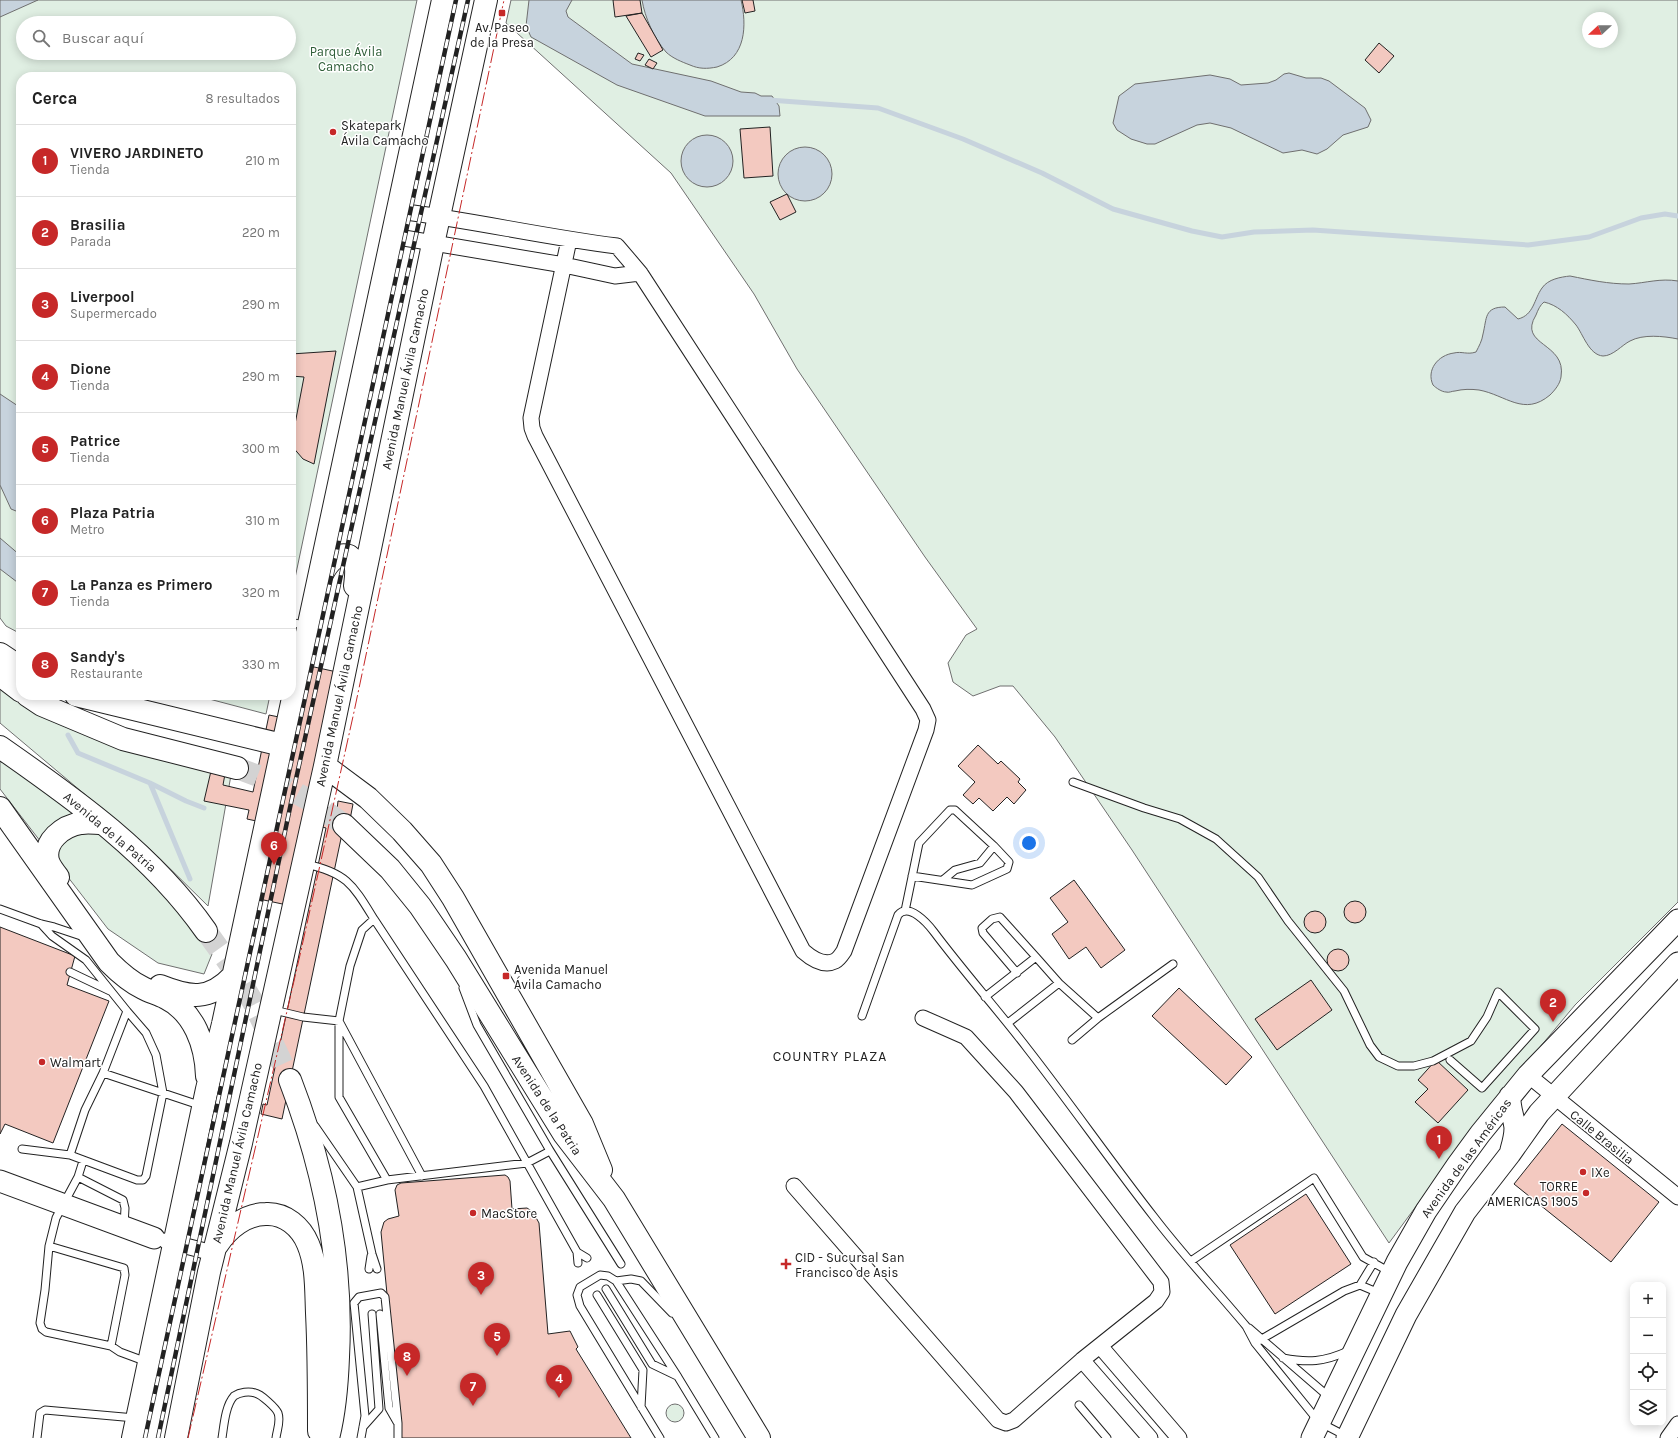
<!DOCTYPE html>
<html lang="es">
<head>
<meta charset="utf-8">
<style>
	:root { --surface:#fff; --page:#f6f6f6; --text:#222; --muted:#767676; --line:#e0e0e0; --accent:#c62828 }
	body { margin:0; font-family:Karla,sans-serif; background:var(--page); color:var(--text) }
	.controls { position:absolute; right:12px; bottom:12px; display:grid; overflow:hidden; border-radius:8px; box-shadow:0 2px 10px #0003 }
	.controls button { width:36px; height:36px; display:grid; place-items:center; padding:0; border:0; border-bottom:1px solid var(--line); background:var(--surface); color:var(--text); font:20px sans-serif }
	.compass { position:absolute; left:1582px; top:12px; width:36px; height:36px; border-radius:50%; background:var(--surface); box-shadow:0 2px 10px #0003; rotate:248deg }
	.you { position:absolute; left:1029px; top:843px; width:14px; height:14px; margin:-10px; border:3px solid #fff; border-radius:50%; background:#1a73e8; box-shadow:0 0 0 6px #1a73e833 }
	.badge { display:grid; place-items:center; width:26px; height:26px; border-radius:50%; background:var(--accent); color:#fff; font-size:13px; font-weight:700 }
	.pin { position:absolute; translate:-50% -33px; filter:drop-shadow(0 1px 2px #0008) }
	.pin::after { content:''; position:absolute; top:21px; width:14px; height:12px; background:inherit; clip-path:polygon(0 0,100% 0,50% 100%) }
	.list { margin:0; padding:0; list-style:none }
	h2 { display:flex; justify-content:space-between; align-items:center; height:52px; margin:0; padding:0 16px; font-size:17px }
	h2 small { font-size:13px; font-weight:400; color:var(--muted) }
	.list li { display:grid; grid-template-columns:26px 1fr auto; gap:12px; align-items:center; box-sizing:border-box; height:72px; padding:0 16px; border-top:1px solid var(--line) }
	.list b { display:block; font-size:15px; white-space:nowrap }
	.list p { margin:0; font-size:13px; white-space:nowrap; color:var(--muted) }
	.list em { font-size:13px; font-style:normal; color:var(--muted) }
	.icon { flex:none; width:22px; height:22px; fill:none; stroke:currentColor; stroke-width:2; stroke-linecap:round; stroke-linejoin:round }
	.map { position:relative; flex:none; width:1678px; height:1438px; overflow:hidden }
	.search { position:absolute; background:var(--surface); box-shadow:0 2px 10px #0003; left:16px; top:16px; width:280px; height:44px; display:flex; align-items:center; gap:10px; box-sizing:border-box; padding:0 14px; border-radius:22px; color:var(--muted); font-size:15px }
	.panel { position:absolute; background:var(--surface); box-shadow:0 2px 10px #0003; left:16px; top:72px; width:280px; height:628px; border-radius:16px }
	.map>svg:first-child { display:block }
	.green { fill:#e0efe3; stroke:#6f6f6f; fill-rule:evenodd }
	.water { fill:#c7d3dd; stroke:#6f6f6f }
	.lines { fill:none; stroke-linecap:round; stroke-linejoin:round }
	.stream { stroke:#c7d3dd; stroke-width:5 }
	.building { fill:#f3c9c0; stroke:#222 }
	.primary-tunnel { stroke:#d3d3d3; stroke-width:22; stroke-dasharray:22 11; stroke-linecap:butt }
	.lane-casing { stroke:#222; stroke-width:9 }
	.street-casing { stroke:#222; stroke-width:17 }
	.secondary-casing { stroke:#222; stroke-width:23 }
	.primary-casing { stroke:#222; stroke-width:24 }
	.lane { stroke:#fff; stroke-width:7 }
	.street { stroke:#fff; stroke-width:15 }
	.secondary { stroke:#fff; stroke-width:21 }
	.primary { stroke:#fff; stroke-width:22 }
	.rail-casing { stroke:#222; stroke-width:4.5 }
	.rail { stroke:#fff; stroke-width:3; stroke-dasharray:9; stroke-linecap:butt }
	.power { stroke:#c62828; stroke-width:1; stroke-dasharray:14 3 2 3; stroke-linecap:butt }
	.poi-dot { fill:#c62828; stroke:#fff; stroke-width:1.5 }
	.labels { text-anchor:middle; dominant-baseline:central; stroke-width:3; stroke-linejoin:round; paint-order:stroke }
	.poi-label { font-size:13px; fill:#222; stroke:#fff; text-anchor:start }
	.park-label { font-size:13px; fill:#2f5e38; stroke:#fff }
	.street-label { font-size:13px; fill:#222; stroke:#fff }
	.neighbourhood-label { font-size:14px; letter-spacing:1px; fill:#222; stroke:#fff }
</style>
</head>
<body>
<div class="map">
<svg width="1678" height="1438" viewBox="0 0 1678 1438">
	<rect width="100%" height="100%" fill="#fff"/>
	<path class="green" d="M0 0H417L291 597V77H21V634L6 626 0 618ZM23 23H289V53H23Z
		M511 0H1678V902L1575 1005 1481 1118 1389 1243 1132 850 1055 737 1013 686H1000L973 696 953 682 948 663 966 635 977 629 925 557 797 369 754 294 671 173 506 23ZM1588 18H1612V42H1588Z
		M0 681 231 775 208 906 151 850 0 723Z
		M194 695H270L266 714Z
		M0 754 118 849 192 924 212 954 204 974 158 963 108 929 0 789Z
		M666 1413a9 9 0 1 1 18 0a9 9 0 1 1-18 0Z"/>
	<path class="water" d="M0 0H38L0 17Z
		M529 0H572L566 11 568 17 632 64 711 81 741 92 755 93 761 96H772L779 106 780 116H705L617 85 531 37 526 26Z
		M642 0H741C747 25 746 58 717 67 707 69 699 69 690 65 682 62 672 58 666 52 654 38 645 18 642 0Z
		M1289 73 1306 78H1321L1329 81 1365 108 1371 120 1368 127 1343 135 1327 149 1317 154 1302 150 1283 153 1231 128 1210 123 1197 125 1155 144H1147L1131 139 1117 130 1113 123 1119 96 1135 84 1210 75 1230 79 1241 85 1268 83 1276 80 1284 74Z
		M681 161a26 26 0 1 1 52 0a26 26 0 1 1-52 0Z
		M778 174a27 27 0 1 1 54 0a27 27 0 1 1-54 0Z
		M1570 276C1590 280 1608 284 1629 284 1646 283 1660 278 1678 281V339C1663 336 1643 334 1630 341 1622 345 1613 356 1603 356 1589 355 1583 334 1576 325 1567 314 1557 305 1544 302 1540 305 1538 310 1536 315 1517 346 1567 342 1561 377 1560 384 1555 390 1550 395 1524 417 1506 395 1479 390 1471 389 1463 389 1455 391 1452 391 1449 393 1446 392 1442 392 1436 388 1433 385 1426 370 1438 355 1454 353 1462 351 1467 355 1476 352 1479 346 1482 341 1483 334 1487 318 1484 307 1505 307L1518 319C1534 315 1534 299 1542 288 1548 279 1561 277 1570 276Z
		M0 394 21 408V513L11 509 0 485Z
		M0 538 21 556V585L0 569Z"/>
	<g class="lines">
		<path class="stream" d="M769 100 878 108 963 139 1042 173 1113 209 1192 231 1222 237 1254 232 1313 230 1528 245 1589 237 1641 218 1665 214 1678 216
			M68 735 78 753 150 783 186 801 204 808
			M150 783 190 879"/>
	</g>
	<path class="building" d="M613 0H640L642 13 615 17Z
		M742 0H753L755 11 745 13Z
		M642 13 663 50 651 57 626 16Z
		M1379 43 1394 56 1379 73 1365 60Z
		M638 53 644 55 640 61 635 59Z
		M649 59 657 63 653 69 645 65Z
		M770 127 773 176 744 178 740 129Z
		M21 173V205L18 189Z
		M787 194 796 212 780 220 770 202Z
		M336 351 314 464 303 459 291 445 304 377 291 376V354Z
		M296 663 337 672 324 807 337 810 338 801 353 804 348 830 343 829 282 1119 261 1114 263 1104 267 1105 326 828 310 824 287 905 245 896 261 822 247 819 249 810 204 801 211 771 225 774 223 785 253 792 269 715 284 718Z
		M978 745 998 764 1001 761 1020 779 1018 782 1026 790 1014 804 1007 797 993 811 979 798 973 804 963 795 975 782 958 766Z
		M1074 880 1125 950 1101 968 1086 947 1069 959 1052 934 1068 922 1050 898Z
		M1344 912a11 11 0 1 1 22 0a11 11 0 1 1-22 0Z
		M1304 922a11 11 0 1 1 22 0a11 11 0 1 1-22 0Z
		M0 927 75 956 67 985 109 1001 53 1143 5 1124 0 1134Z
		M1327 960a11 11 0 1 1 22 0a11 11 0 1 1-22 0Z
		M1311 980 1332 1010 1277 1050 1255 1019Z
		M1179 988 1252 1057 1226 1085 1152 1016Z
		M1436 1060 1468 1090 1438 1123 1415 1102 1428 1089 1418 1080Z
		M1562 1124 1659 1202 1611 1262 1514 1184Z
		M505 1175 508 1177 510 1181 512 1209 527 1208 533 1212 539 1223 548 1334 570 1331 578 1347 576 1349 631 1438H401L381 1232 384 1222 388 1219 399 1216 395 1190 397 1185 401 1183Z
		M1306 1194 1351 1264 1275 1314 1230 1245Z"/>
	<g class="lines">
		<path class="primary-tunnel" d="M237 768 279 784 311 801 344 825
			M206 931 231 966 253 1002 290 1080"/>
		<g class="lane-casing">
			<path id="lane" d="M291 622 306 626
				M1073 782 1144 808 1180 819 1216 839 1258 877 1288 921 1344 991 1370 1045 1379 1057 1398 1066H1414L1433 1061 1471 1041 1487 1017 1498 992 1535 1029 1482 1088 1450 1060
				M306 864C347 873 353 885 374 919
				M912 876 972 885 1007 869 1009 862 994 846
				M0 909 41 924 54 927 84 937
				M905 911 919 843 950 810H955L994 846 980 863 955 870 943 880
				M41 924 52 936 86 960 127 1011 103 1073 202 1106
				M1036 957 1059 983
				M70 972 110 991
				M463 988 477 1025 549 1149 621 1264
				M985 997 1036 957 1000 917 992 919 982 928 983 933 1017 973
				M274 1010 303 1017 339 1021 422 1176
				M862 1016 898 915C909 902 928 924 934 932 964 972 997 1009 1027 1048 1070 1103 1111 1162 1154 1217 1183 1255 1216 1290 1246 1326L1255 1343 1319 1422 1346 1436
				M1008 1023 1059 983 1098 1018 1173 964
				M1072 1040 1098 1018
				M103 1073 85 1110 70 1155 137 1180H143L146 1176 163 1093 156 1055 146 1033 127 1011
				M315 1126 357 1187 372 1254 377 1269
				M22 1149 70 1155
				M83 1161 78 1177 56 1218 49 1246 45 1290 40 1323 42 1329 46 1332 111 1346 120 1352 147 1362
				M78 1177 123 1200 125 1208 124 1226
				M387 1180 339 1097V1021L350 966 362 930 374 919 484 1086 577 1252 578 1263
				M357 1187 387 1180 527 1163 548 1152 549 1149
				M49 1246 124 1268 125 1275 111 1346
				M577 1252 587 1258
				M1191 1261 1314 1178 1363 1257 1390 1272
				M369 1269 371 1256
				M616 1281 631 1279 641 1281 672 1313
				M1360 1285 1374 1262
				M606 1289 652 1364 677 1376
				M597 1295 643 1370 641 1407
				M380 1314 389 1408 397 1422
				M1249 1328 1329 1397
				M1255 1343 1344 1291 1360 1285 1379 1293
				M1283 1358C1308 1363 1324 1362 1348 1351
				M1079 1405 1107 1438
				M363 1427 379 1409 372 1314
				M37 1438 40 1413 45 1410 135 1418
				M222 1438C224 1426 225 1406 234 1396 240 1392 249 1391 255 1393 261 1394 276 1408 278 1413 281 1421 277 1430 276 1438
				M361 1438 365 1416 354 1303 359 1297 381 1293 385 1297 398 1423V1438
				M660 1438 580 1306 577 1295 580 1287 600 1275 608 1276 616 1281 678 1377 715 1438"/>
		</g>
		<g class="street-casing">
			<path id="street" d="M398 211C471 220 544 237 617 246L640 273 923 709 928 720 926 730 844 951C842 954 839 959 835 961 823 967 811 958 803 951L535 436 532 428 531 418 569 240
				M392 236 564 265 615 276 640 273
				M1528 1075 1678 1197
				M794 1186 998 1420 1006 1423 1014 1420 1082 1360 1156 1301 1162 1292 1161 1282 1016 1092 966 1037 923 1018
				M166 1241 213 1253
				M1100 1346 1179 1438
				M1082 1360 1150 1438
				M1668 1438 1678 1424"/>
		</g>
		<g class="secondary-casing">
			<path id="secondary" d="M1510 1096C1509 1107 1514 1117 1515 1128 1515 1136 1513 1143 1511 1150
				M0 1181 154 1238
				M1312 1438 1397 1262 1426 1211 1458 1164 1480 1134 1528 1075 1678 920
				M1347 1438 1406 1315 1465 1212 1510 1154 1539 1113 1678 963"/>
		</g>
		<g class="primary-casing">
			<path id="primary" d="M320 578C326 566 334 552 349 556 359 563 356 576 355 586
				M0 654 21 668
				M0 675 21 691
				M27 695 42 705 123 739 237 768
				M76 695 282 745
				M0 747C76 800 152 854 206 931
				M325 766 368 798 402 831 431 864 453 898 582 1124 601 1170
				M0 808 109 962C119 972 130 982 143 988 150 992 159 994 166 998 194 1012 206 1045 207 1076
				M344 825 390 869 420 906 456 959 564 1134 614 1199 759 1438
				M58 877C54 872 50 867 48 861 43 841 63 826 81 823 88 822 95 823 102 823
				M160 986C190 998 209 1001 233 976
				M290 1080C324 1168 343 1262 338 1357 337 1384 335 1411 328 1438
				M217 1245C228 1228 246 1214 266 1214 285 1213 301 1227 308 1244 317 1265 316 1290 317 1313 319 1352 319 1392 319 1431
				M133 1438 207 1089 223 1024 443 0
				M176 1438 209 1272 241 1143 325 766 433 244 486 0"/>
		</g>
		<use href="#lane" class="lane"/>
		<use href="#street" class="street"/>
		<use href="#secondary" class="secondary"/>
		<use href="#primary" class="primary"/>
		<g class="rail-casing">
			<path id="rail" d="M145 1438 456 0
				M158 1438 296 779 468 0"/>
		</g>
		<use href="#rail" class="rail"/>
		<path class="power" d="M188 1438 300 955 354 712 504 0"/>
	</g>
	<g class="poi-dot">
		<rect x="498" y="9" width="8" height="8" rx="2"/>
		<circle cx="333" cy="132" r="4"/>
		<rect x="502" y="972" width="8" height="8" rx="2"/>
		<circle cx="42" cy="1062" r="4"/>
		<circle cx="1583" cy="1172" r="4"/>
		<circle cx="1586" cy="1193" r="4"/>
		<circle cx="473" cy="1213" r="4"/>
		<path d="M784 1258h4v4h4v4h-4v4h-4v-4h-4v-4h4z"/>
	</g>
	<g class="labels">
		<g class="poi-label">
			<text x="502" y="27" text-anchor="middle">Av. Paseo<tspan x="502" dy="15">de la Presa</tspan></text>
			<text x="341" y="125">Skatepark<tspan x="341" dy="15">Ávila Camacho</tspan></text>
			<text x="514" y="969">Avenida Manuel<tspan x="514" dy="15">Ávila Camacho</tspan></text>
			<text x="50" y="1062">Walmart</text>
			<text x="1591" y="1172">IXe</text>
			<text x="1578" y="1186" text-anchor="end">TORRE<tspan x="1578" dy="15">AMERICAS 1905</tspan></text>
			<text x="481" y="1213">MacStore</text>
			<text x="795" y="1257">CID - Sucursal San<tspan x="795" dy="15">Francisco de Asis</tspan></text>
		</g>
		<g class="park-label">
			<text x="346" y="51">Parque Ávila<tspan x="346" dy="15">Camacho</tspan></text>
		</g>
		<g class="street-label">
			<text transform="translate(405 379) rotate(-78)">Avenida Manuel Ávila Camacho</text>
			<text transform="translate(339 696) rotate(-78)">Avenida Manuel Ávila Camacho</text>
			<text transform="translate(110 832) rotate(40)">Avenida de la Patria</text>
			<text transform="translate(547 1105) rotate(57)">Avenida de la Patria</text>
			<text transform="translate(1602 1137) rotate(39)">Calle Brasilia</text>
			<text transform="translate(237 1153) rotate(-77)">Avenida Manuel Ávila Camacho</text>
			<text transform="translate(1466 1158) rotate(-54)">Avenida de las Américas</text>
		</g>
		<g class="neighbourhood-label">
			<text x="830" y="1056">COUNTRY PLAZA</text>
		</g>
	</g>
</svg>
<div class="controls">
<button>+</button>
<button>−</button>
<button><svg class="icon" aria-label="locate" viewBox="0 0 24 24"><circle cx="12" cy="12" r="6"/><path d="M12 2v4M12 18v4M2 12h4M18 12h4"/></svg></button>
<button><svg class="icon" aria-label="layers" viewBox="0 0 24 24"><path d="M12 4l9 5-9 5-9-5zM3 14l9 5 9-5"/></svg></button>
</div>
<svg class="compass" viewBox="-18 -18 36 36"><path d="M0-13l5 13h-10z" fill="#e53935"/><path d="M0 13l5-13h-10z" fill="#767676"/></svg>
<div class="you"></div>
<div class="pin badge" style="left:1439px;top:1159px">1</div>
<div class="pin badge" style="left:1553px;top:1022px">2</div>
<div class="pin badge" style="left:481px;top:1295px">3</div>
<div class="pin badge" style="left:559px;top:1398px">4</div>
<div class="pin badge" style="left:497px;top:1356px">5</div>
<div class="pin badge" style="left:274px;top:865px">6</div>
<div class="pin badge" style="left:473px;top:1406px">7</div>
<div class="pin badge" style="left:407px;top:1376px">8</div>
<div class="search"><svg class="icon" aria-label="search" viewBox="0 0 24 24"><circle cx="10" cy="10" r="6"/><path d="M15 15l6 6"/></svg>Buscar aquí</div>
<section class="panel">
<h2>Cerca<small>8 resultados</small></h2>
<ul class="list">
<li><span class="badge">1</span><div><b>VIVERO JARDINETO</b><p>Tienda</p></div><em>210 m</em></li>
<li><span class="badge">2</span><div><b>Brasilia</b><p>Parada</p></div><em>220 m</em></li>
<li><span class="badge">3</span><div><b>Liverpool</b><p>Supermercado</p></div><em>290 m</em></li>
<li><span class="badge">4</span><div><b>Dione</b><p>Tienda</p></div><em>290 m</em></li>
<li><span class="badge">5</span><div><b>Patrice</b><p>Tienda</p></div><em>300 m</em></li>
<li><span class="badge">6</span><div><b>Plaza Patria</b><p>Metro</p></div><em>310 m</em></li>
<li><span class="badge">7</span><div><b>La Panza es Primero</b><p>Tienda</p></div><em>320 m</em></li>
<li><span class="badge">8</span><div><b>Sandy's</b><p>Restaurante</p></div><em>330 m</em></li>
</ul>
</section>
</div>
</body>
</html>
